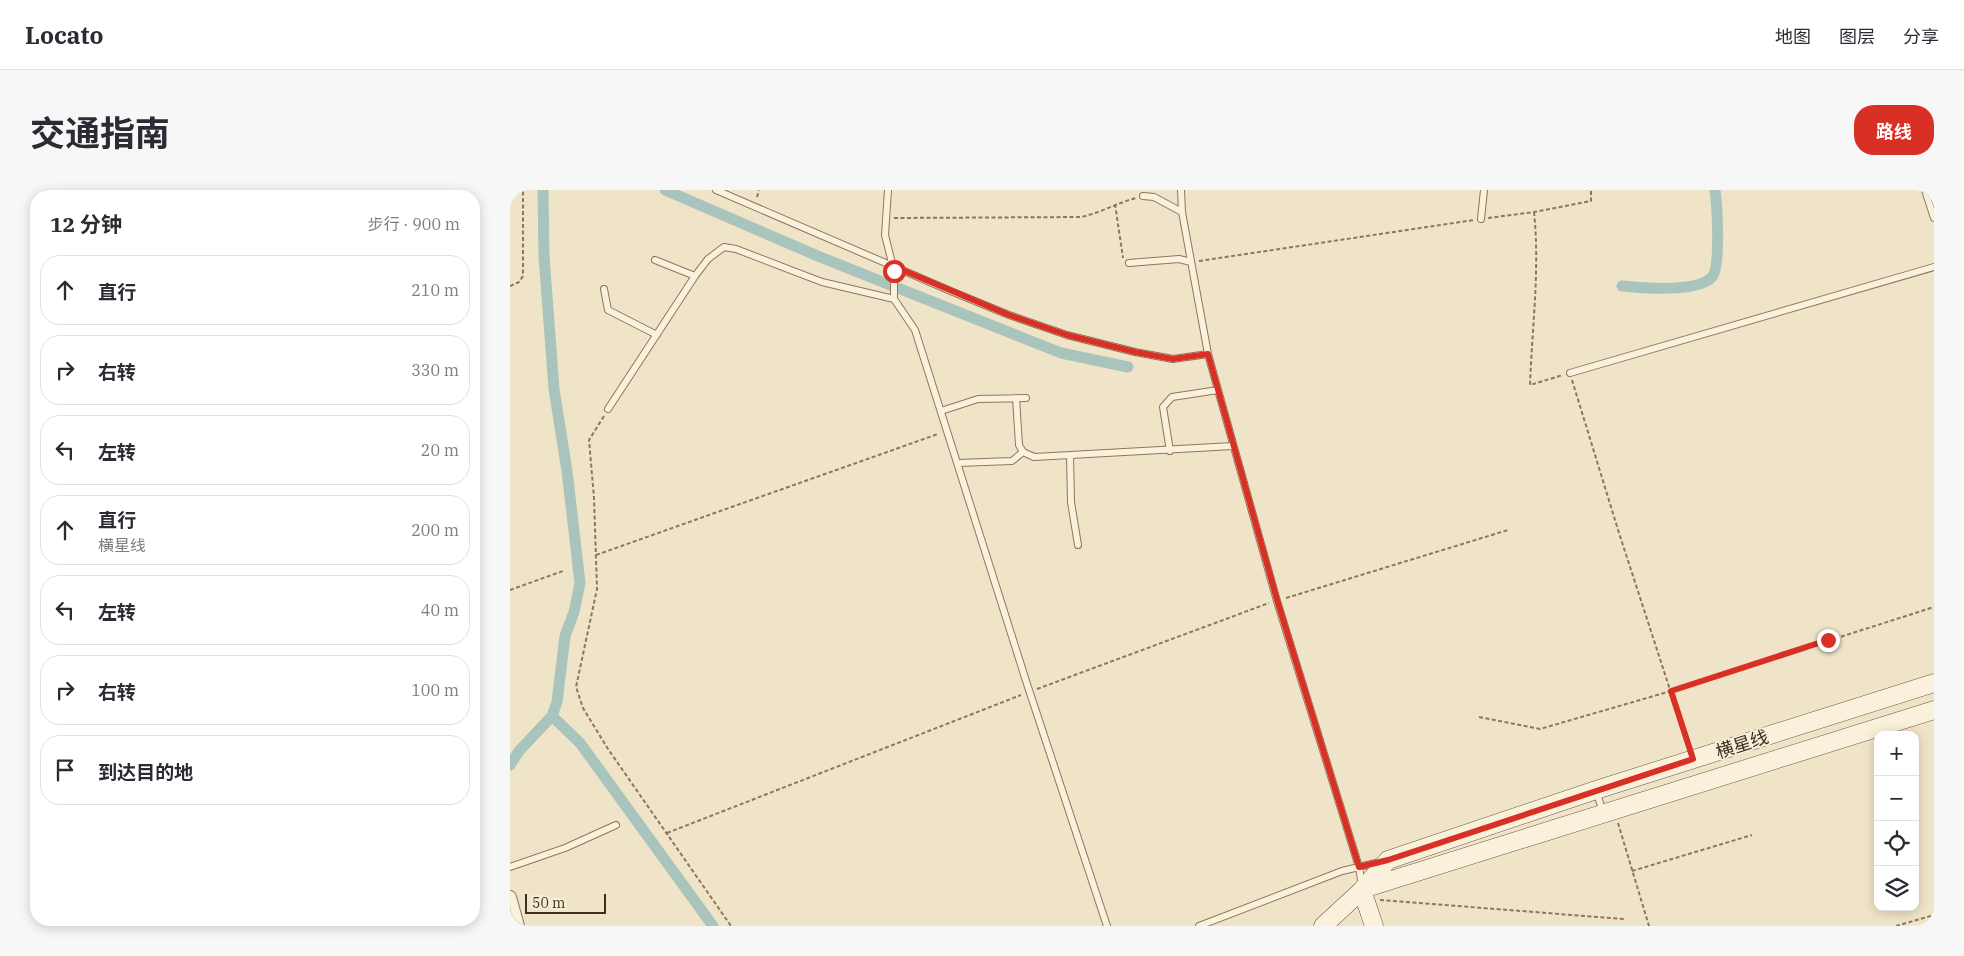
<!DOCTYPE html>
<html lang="zh">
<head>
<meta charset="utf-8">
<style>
	:root { --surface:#fff; --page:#f7f7f7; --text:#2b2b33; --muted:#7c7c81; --line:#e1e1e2; --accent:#d93025 }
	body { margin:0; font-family:"IBM Plex Serif","Noto Sans SC",serif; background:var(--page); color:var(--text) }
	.controls { position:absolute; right:15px; bottom:15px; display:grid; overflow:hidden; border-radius:10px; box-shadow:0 2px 12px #0003 }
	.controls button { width:45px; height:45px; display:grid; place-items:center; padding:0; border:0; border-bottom:1px solid var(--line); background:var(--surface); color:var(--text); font:25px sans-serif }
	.scale { position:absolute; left:15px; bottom:12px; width:81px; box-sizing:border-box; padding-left:5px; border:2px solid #3d2e20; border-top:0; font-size:14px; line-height:18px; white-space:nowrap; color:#3d2e20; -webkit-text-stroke:4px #f7eed8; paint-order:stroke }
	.stop { position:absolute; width:15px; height:15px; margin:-11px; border:4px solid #d93025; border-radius:50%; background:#fff }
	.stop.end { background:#d93025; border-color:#fff; box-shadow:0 1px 5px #0008 }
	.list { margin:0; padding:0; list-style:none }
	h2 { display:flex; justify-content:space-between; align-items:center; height:65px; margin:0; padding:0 20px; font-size:21px }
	h2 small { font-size:16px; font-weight:400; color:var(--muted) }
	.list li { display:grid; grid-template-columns:32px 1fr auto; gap:15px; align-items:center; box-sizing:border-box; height:70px; margin:0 10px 10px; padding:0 10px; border:1px solid var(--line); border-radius:20px }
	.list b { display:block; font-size:19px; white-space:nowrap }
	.list p { margin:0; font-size:16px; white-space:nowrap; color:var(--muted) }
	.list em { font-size:16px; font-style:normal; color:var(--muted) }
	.icon { flex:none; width:28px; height:28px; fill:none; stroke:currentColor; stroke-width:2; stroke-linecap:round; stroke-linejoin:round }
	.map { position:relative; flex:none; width:1424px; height:736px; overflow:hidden; border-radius:20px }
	header { display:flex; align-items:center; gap:30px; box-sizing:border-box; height:70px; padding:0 25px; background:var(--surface); border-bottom:1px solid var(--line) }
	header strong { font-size:24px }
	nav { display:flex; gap:28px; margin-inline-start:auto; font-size:18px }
	.intro { display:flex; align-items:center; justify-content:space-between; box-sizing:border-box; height:120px; padding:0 30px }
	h1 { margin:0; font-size:35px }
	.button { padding:12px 22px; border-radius:20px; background:var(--accent); color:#fff; font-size:18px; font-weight:700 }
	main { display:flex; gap:30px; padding:0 30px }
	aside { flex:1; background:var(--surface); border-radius:20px; box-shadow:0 2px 12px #0003 }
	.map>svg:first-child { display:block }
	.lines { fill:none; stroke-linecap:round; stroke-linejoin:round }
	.canal { stroke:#a9c4bc; stroke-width:11 }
	.lane-casing { stroke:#8d765c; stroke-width:8 }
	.street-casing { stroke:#8d765c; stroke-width:14 }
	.secondary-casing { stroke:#6f573f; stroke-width:19 }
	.path { stroke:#8d765c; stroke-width:2; stroke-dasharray:4 2.5; stroke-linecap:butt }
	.lane { stroke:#faf1dc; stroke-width:6 }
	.street { stroke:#faf1dc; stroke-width:12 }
	.secondary { stroke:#faf1dc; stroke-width:18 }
	.route { stroke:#d93025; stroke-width:6 }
	.labels { text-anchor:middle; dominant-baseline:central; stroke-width:4; stroke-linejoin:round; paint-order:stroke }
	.street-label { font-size:18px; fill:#3d2e20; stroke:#f7eed8 }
</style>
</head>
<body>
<header>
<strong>Locato</strong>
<nav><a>地图</a><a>图层</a><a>分享</a></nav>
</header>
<div class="intro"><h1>交通指南</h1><a class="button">路线</a></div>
<main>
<aside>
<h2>12 分钟<small>步行 · 900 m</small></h2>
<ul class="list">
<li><svg class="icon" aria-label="ahead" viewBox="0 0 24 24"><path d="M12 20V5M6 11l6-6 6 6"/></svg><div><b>直行</b></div><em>210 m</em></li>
<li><svg class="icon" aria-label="right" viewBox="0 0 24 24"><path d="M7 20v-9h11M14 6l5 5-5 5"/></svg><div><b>右转</b></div><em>330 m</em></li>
<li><svg class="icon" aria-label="left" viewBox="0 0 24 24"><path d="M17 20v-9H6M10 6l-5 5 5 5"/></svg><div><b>左转</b></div><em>20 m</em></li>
<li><svg class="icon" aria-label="ahead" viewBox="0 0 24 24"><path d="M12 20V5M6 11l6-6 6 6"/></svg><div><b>直行</b><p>横星线</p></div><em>200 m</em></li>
<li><svg class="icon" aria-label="left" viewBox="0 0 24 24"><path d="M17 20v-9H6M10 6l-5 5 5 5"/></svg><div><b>左转</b></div><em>40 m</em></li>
<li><svg class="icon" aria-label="right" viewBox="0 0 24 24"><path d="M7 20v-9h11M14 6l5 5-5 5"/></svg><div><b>右转</b></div><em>100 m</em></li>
<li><svg class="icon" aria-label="arrive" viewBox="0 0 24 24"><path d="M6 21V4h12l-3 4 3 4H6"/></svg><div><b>到达目的地</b></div></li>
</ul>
</aside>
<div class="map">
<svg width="1424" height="736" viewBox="0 0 1424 736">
	<rect width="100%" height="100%" fill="#f0e4c8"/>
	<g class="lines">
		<path class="canal" d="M155 0 310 67 551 163 618 177
			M1112 96C1132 98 1187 103 1202 87 1211 77 1207 15 1205 0
			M42 526 70 553 203 736
			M0 575 9 561 42 526 47 512 55 446 64 422 70 393 57 281 44 199 34 66 33 0"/>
		<g class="lane-casing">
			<path id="lane" d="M206 0 443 102 499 125 557 145 625 162 663 169 698 164
				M378 0 375 45 384 81V109L405 140 517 494 597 736
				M671 0 672 22 698 164 767 411 849 677 852 696
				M1415 0 1424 28
				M633 6 644 7 672 22
				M971 29 974 0
				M145 70 185 86
				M619 73 669 69 681 72
				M94 99 98 120 147 145
				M1060 183 1424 77
				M506 208 509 255 513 262 524 267 723 256
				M98 219 185 86 198 69 214 57 226 59 312 92 384 109
				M431 221 468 209 516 208
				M660 261 653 217 662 207 708 200
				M560 265 561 312 568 355
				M448 273 502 271 513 262
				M1086 601 1093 622
				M0 677 55 658 106 635
				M689 736 832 681 870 672"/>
		</g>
		<g class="street-casing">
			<path id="street" d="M0 707 8 736"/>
		</g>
		<g class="secondary-casing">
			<path id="secondary" d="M853 699 1424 520
				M852 700 864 736
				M813 736 852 700 878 670 1086 600 1424 493"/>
		</g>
		<path class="path" d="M247 7 249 0
			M605 14 613 68
			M1024 22C1030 80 1022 137 1020 195L1053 185
			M384 28 571 27C590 23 607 13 626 8
			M978 28 1024 22 1081 11V0
			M689 71 964 30
			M0 96 9 92 13 86V0
			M1062 190 1109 343 1178 555
			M94 226 79 250 84 308 87 399 66 497 73 518 98 559 221 736
			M86 365 428 244
			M0 400 53 381
			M776 408 998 340
			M527 499 759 413
			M969 527 1030 539 1161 501 1424 417
			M1108 633 1139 736
			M157 643 511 505
			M1122 681 1242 645
			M870 710 1114 729
			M1386 736 1424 725"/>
		<use href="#lane" class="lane"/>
		<use href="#street" class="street"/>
		<use href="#secondary" class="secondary"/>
	</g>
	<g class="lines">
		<path class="route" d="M384 81 383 76 499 125 557 145 625 162 663 169 698 164 767 410 849 677 878 670 1183 569 1161 501 1318 450"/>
	</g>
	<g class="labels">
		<g class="street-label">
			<text transform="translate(1232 554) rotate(-18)">横星线</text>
		</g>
	</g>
</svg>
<div class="controls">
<button>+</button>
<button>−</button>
<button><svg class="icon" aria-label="locate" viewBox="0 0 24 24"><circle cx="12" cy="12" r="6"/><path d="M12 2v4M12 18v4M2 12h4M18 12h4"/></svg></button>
<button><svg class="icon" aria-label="layers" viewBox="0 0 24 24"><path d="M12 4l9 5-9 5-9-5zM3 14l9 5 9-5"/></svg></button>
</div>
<div class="scale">50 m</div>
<div class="stop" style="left:384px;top:81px"></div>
<div class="stop end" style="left:1318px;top:450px"></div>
</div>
</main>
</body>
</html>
